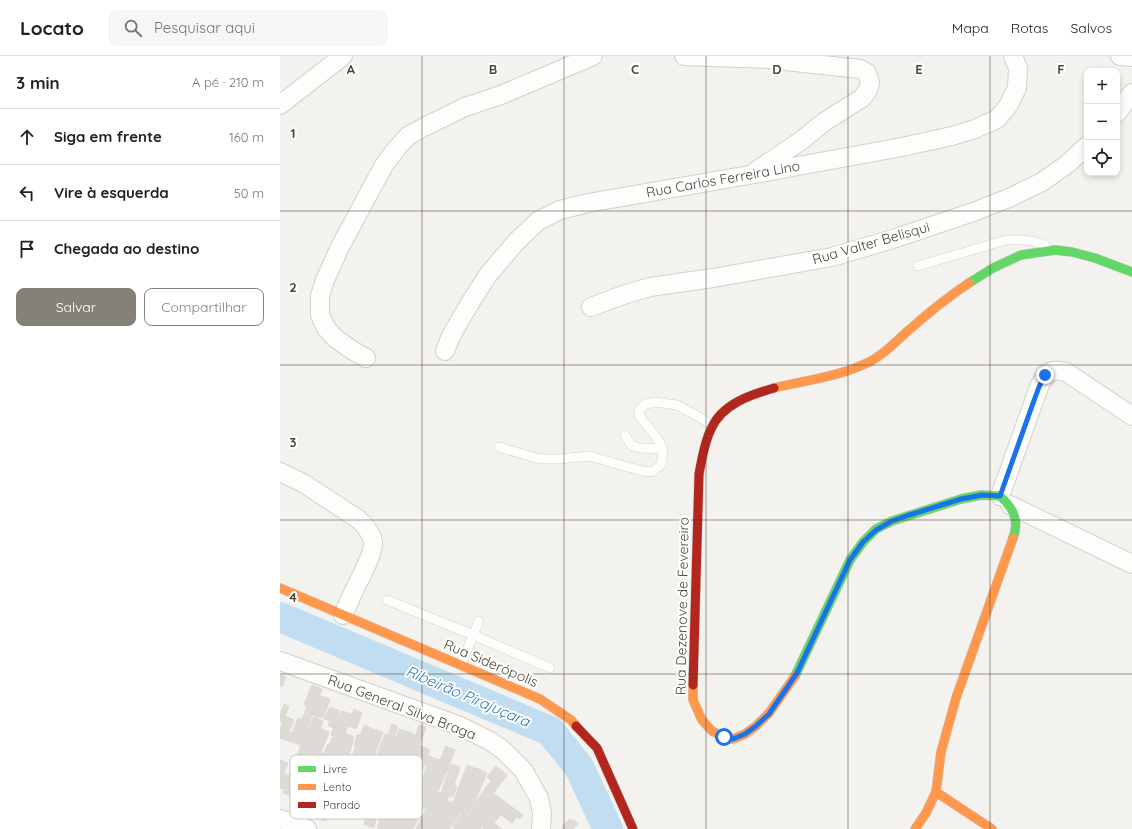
<!DOCTYPE html>
<html lang="pt">
<head>
<meta charset="utf-8">
<style>
	:root { --surface:#fff; --page:#f6f6f6; --text:#202124; --muted:#757577; --line:#e0e0e0; --accent:#868178 }
	body { margin:0; font-family:Quicksand,sans-serif; background:var(--page); color:var(--text) }
	.controls { position:absolute; right:12px; top:12px; display:grid; overflow:hidden; border-radius:8px; box-shadow:0 2px 6px #0003 }
	.controls button { width:36px; height:36px; display:grid; place-items:center; padding:0; border:0; border-bottom:1px solid var(--line); background:var(--surface); color:var(--text); font:20px sans-serif }
	.stop { position:absolute; width:12px; height:12px; margin:-9px; border:3px solid #1a73e8; border-radius:50%; background:#fff }
	.stop.end { background:#1a73e8; border-color:#fff; box-shadow:0 1px 4px #0008 }
	.list { margin:0; padding:0; list-style:none }
	h2 { display:flex; justify-content:space-between; align-items:center; height:52px; margin:0; padding:0 16px; font-size:17px }
	h2 small { font-size:13px; font-weight:400; color:var(--muted) }
	.list li { display:grid; grid-template-columns:26px 1fr auto; gap:12px; align-items:center; box-sizing:border-box; height:56px; padding:0 16px; border-top:1px solid var(--line) }
	.list b { display:block; font-size:15px; white-space:nowrap }
	.list em { font-size:13px; font-style:normal; color:var(--muted) }
	.actions { display:flex; gap:8px; padding:12px 16px }
	.actions a { flex:1; padding:9px 0; border:1px solid var(--accent); border-radius:8px; text-align:center; font-size:14px; color:var(--accent) }
	.actions .main { background:var(--accent); color:#fff }
	.icon { flex:none; width:22px; height:22px; fill:none; stroke:currentColor; stroke-width:2; stroke-linecap:round; stroke-linejoin:round }
	.map { position:relative; flex:none; width:852px; height:773px; overflow:hidden }
	header { display:flex; align-items:center; gap:24px; box-sizing:border-box; height:56px; padding:0 20px; background:var(--surface); border-bottom:1px solid var(--line) }
	header strong { font-size:19px }
	nav { display:flex; gap:22px; margin-inline-start:auto; font-size:14px }
	.search { width:280px; height:36px; background:var(--page); display:flex; align-items:center; gap:10px; box-sizing:border-box; padding:0 14px; border-radius:8px; color:var(--muted); font-size:15px }
	main { display:flex }
	aside { flex:1; background:var(--surface) }
	.map>svg:first-child { display:block }
	.lines { fill:none; stroke-linecap:round; stroke-linejoin:round }
	.river { stroke:#c0ddf1; stroke-width:30 }
	.building { fill:#dedbd6; stroke:#dcd9d4 }
	.lane-casing { stroke:#d2d0cb; stroke-width:10 }
	.street-casing { stroke:#d2d0cb; stroke-width:20 }
	.fast-casing { stroke:#d3cfc5; stroke-width:10 }
	.slow-casing { stroke:#d3cfc5; stroke-width:10 }
	.jam-casing { stroke:#d3cfc5; stroke-width:10 }
	.lane { stroke:#fdfdfc; stroke-width:9 }
	.street { stroke:#fdfdfc; stroke-width:18 }
	.fast { stroke:#63d668; stroke-width:9 }
	.slow { stroke:#ff974d; stroke-width:9 }
	.jam { stroke:#b3261e; stroke-width:9 }
	.route { stroke:#1a73e8; stroke-width:5 }
	.grid { fill:none; stroke:#4b4439; stroke-width:1; stroke-opacity:0.55 }
	.labels { text-anchor:middle; dominant-baseline:central; stroke-width:4; stroke-linejoin:round; paint-order:stroke }
	.street-label { font-size:14px; fill:#4b4439; stroke:#fff }
	.water-label { font-size:15px; font-style:italic; fill:#2e7ab2; stroke:#fff }
	.key { fill:#fff; stroke:#c9c7c4; stroke-width:1 }
	.key-label { font-size:11px; fill:#4b4439 }
	.grid-label { font-size:13px; text-anchor:middle; font-weight:bold; fill:#4b4439; stroke:#fff; stroke-width:4; stroke-linejoin:round; paint-order:stroke }
</style>
</head>
<body>
<header>
<strong>Locato</strong>
<div class="search"><svg class="icon" aria-label="search" viewBox="0 0 24 24"><circle cx="10" cy="10" r="6"/><path d="M15 15l6 6"/></svg>Pesquisar aqui</div>
<nav><a>Mapa</a><a>Rotas</a><a>Salvos</a></nav>
</header>
<main>
<aside>
<h2>3 min<small>A pé · 210 m</small></h2>
<ul class="list">
<li><svg class="icon" aria-label="ahead" viewBox="0 0 24 24"><path d="M12 20V5M6 11l6-6 6 6"/></svg><div><b>Siga em frente</b></div><em>160 m</em></li>
<li><svg class="icon" aria-label="left" viewBox="0 0 24 24"><path d="M17 20v-9H6M10 6l-5 5 5 5"/></svg><div><b>Vire à esquerda</b></div><em>50 m</em></li>
<li><svg class="icon" aria-label="arrive" viewBox="0 0 24 24"><path d="M6 21V4h12l-3 4 3 4H6"/></svg><div><b>Chegada ao destino</b></div></li>
</ul>
<div class="actions"><a class="main">Salvar</a><a>Compartilhar</a></div>
</aside>
<div class="map">
<svg width="852" height="773" viewBox="0 0 852 773">
	<rect width="100%" height="100%" fill="#f4f2ee"/>
	<g class="lines">
		<path class="river" d="M0 561 270 675 299 711 328 773"/>
	</g>
	<path class="building" d="M0 619 6 621 2 631 0 630Z
		M32 629 42 633 28 670 21 667 27 650 24 649Z
		M40 640 50 643 43 662 32 658 37 646 38 647Z
		M4 648 9 650 3 666 0 665V658Z
		M50 651 60 655 54 672 48 670 50 665 44 663Z
		M74 653 82 657 76 673 68 670Z
		M62 655 72 658 63 683 51 679 56 666 57 667Z
		M5 660 14 664 9 676 24 682 21 689 0 682V674Z
		M34 660 43 665 33 693 21 689 27 674H28Z
		M18 662 22 664 21 667 28 670 24 682 12 677Z
		M112 668 118 670 114 681 108 679Z
		M84 669 93 673 79 710 67 706 70 700 72 701 76 689H74L78 678 80 679Z
		M139 669 146 671 142 682 136 679Z
		M41 673 49 676 41 696 33 693Z
		M93 673 103 676 89 714 79 710Z
		M119 673 131 677 114 723 102 718Z
		M65 677 74 681 72 686H73L69 698 70 699 67 706 56 702Z
		M131 677 142 682 136 698 125 694Z
		M105 678 116 682 107 705H105L104 708H106L102 718 91 714Z
		M52 681 56 682V681L63 683 56 702 44 698 48 688H50Z
		M21 689 43 697 38 712 23 707 22 709 14 707Z
		M139 689 150 694 137 728 133 727 136 720H134L133 721 128 719Z
		M166 690 175 694 166 717 145 709 149 700 160 704Z
		M126 694 136 698 128 720 118 716Z
		M44 698 56 702 34 761 23 756 31 735 32 736 41 712 43 708 41 707Z
		M0 704 8 707 4 717 9 720 5 733 0 732Z
		M17 708 21 709 20 712 26 715 16 741 3 737 13 710 15 711Z
		M171 708 180 711 174 729 177 731 173 741 169 739 167 745 173 747 187 709 196 713 179 756 159 744Z
		M147 709 166 717 158 736 161 738 159 743 139 732Z
		M216 710 222 715 218 720 212 715Z
		M196 712 207 717 193 750 186 761 179 756Z
		M212 715 218 720 222 715 227 719 193 765 188 761 199 741 211 725 207 721Z
		M50 719 60 722 46 765 34 761Z
		M137 731 150 738 133 773H122Z
		M213 737 243 759 240 763 237 761 232 767 206 748Z
		M150 738 159 743 155 753 149 750 148 752 145 750Z
		M107 742 130 751 122 773H100L97 772Z
		M159 744 180 757 177 763 169 773H147Z
		M206 748 220 759 214 767 200 756Z
		M91 750 100 753 93 772 84 768Z
		M145 750 148 752 149 750 155 753 146 773H136L146 753 144 752Z
		M200 756 206 761 200 770 193 765Z
		M182 758 193 765 188 773H175L173 771Z
		M206 761 211 765 222 773H204L200 770Z
		M289 763 292 765 294 764 298 768 293 773H282L284 771 282 770Z
		M193 765 201 771 200 773H188Z"/>
	<g class="lines">
		<g class="lane-casing">
			<path id="lane" d="M638 210 726 184C739 183 753 184 765 189
				M345 379 351 389 359 392 383 393
				M219 391 256 402 264 403H279L309 400 362 415 372 416 381 409C382 404 383 397 382 393 380 382 365 369 359 359L360 353 366 348 375 346 397 349 419 361 432 369
				M107 544 193 579 270 612
				M181 609 199 565"/>
		</g>
		<g class="street-casing">
			<path id="street" d="M404 0 488 3 561 11 580 13 586 16 588 20 590 26 588 34 582 42 544 66 522 84 476 115
				M840 0 852 1
				M0 49 63 0
				M837 57 852 37
				M311 251 343 239 370 231 433 222 552 201 613 183 696 155 729 142 762 126 786 109 807 90
				M165 295 171 280 190 247 208 219 235 187 258 165 280 154 308 147 469 119 622 91 672 80 695 73 717 63 728 50 737 32 738 12 733 0
				M86 302 72 294 55 282 46 272 40 259V240L45 224 60 191 104 109 117 92 128 80 144 71 185 51 221 39 313 0
				M0 416 23 427 78 463C84 468 92 478 93 486 94 499 77 527 72 539 69 546 66 553 63 559
				M720 440 759 331C767 316 769 312 786 316L852 360
				M730 449 852 508
				M0 605 180 670 210 685 223 694 243 714 259 742 262 757 261 773
				M0 763 27 773"/>
		</g>
		<g class="fast-casing">
			<path id="fast" d="M689 227 713 212 741 199 775 194 792 196 815 202 852 216
				M515 620 570 504 583 486 596 473 612 465 681 443 701 439 720 440C733 452 740 464 733 482"/>
		</g>
		<g class="slow-casing">
			<path id="slow" d="M494 332C526 324 559 321 589 306 604 299 616 285 629 274 648 257 668 241 689 227
				M0 532 260 643 291 664 296 670
				M413 629V644L422 664 432 675 444 681 453 683 465 678 476 670 489 657 515 620
				M656 736 712 773
				M635 773 646 757 656 736 661 696 676 642 733 482"/>
		</g>
		<g class="jam-casing">
			<path id="jam" d="M413 629 419 418C422 403 424 387 431 373 442 348 470 339 494 332
				M296 670 317 692 353 773"/>
		</g>
		<use href="#lane" class="lane"/>
		<use href="#street" class="street"/>
		<use href="#fast" class="fast"/>
		<use href="#slow" class="slow"/>
		<use href="#jam" class="jam"/>
	</g>
	<g class="lines">
		<path class="route" d="M444 681 453 683 465 678 476 670 489 658 517 617 570 504 583 486 596 474 612 465 626 460 681 443 702 439 720 440 752 350 759 331 765 319"/>
	</g>
	<path class="grid" d="M142 0V773M284 0V773M426 0V773M568 0V773M710 0V773M0 155H852M0 309H852M0 464H852M0 618H852"/>
	<g class="labels">
		<g class="street-label">
			<text transform="translate(443 123) rotate(-10)">Rua Carlos Ferreira Lino</text>
			<text transform="translate(591 187) rotate(-16)">Rua Valter Belisqui</text>
			<text transform="translate(402 550) rotate(-89)">Rua Dezenove de Fevereiro</text>
			<text transform="translate(211 607) rotate(23)">Rua Siderópolis</text>
			<text transform="translate(122 651) rotate(21)">Rua General Silva Braga</text>
		</g>
		<g class="water-label">
			<text transform="translate(188 640) rotate(23)">Ribeirão Pirajuçara</text>
		</g>
	</g>
	<rect x="10" y="699" width="132" height="64" rx="6" class="key"/>
	<rect x="18" y="710" width="18" height="6" fill="#63d668"/>
	<rect x="18" y="728" width="18" height="6" fill="#ff974d"/>
	<rect x="18" y="746" width="18" height="6" fill="#b3261e"/>
	<g class="key-label">
		<text x="43" y="717">Livre</text>
		<text x="43" y="735">Lento</text>
		<text x="43" y="753">Parado</text>
	</g>
	<g class="grid-label">
		<text x="71" y="18">A</text>
		<text x="213" y="18">B</text>
		<text x="355" y="18">C</text>
		<text x="497" y="18">D</text>
		<text x="639" y="18">E</text>
		<text x="781" y="18">F</text>
		<text x="13" y="82">1</text>
		<text x="13" y="236">2</text>
		<text x="13" y="391">3</text>
		<text x="13" y="546">4</text>
	</g>
</svg>
<div class="controls">
<button>+</button>
<button>−</button>
<button><svg class="icon" aria-label="locate" viewBox="0 0 24 24"><circle cx="12" cy="12" r="6"/><path d="M12 2v4M12 18v4M2 12h4M18 12h4"/></svg></button>
</div>
<div class="stop" style="left:444px;top:681px"></div>
<div class="stop end" style="left:765px;top:319px"></div>
</div>
</main>
</body>
</html>
